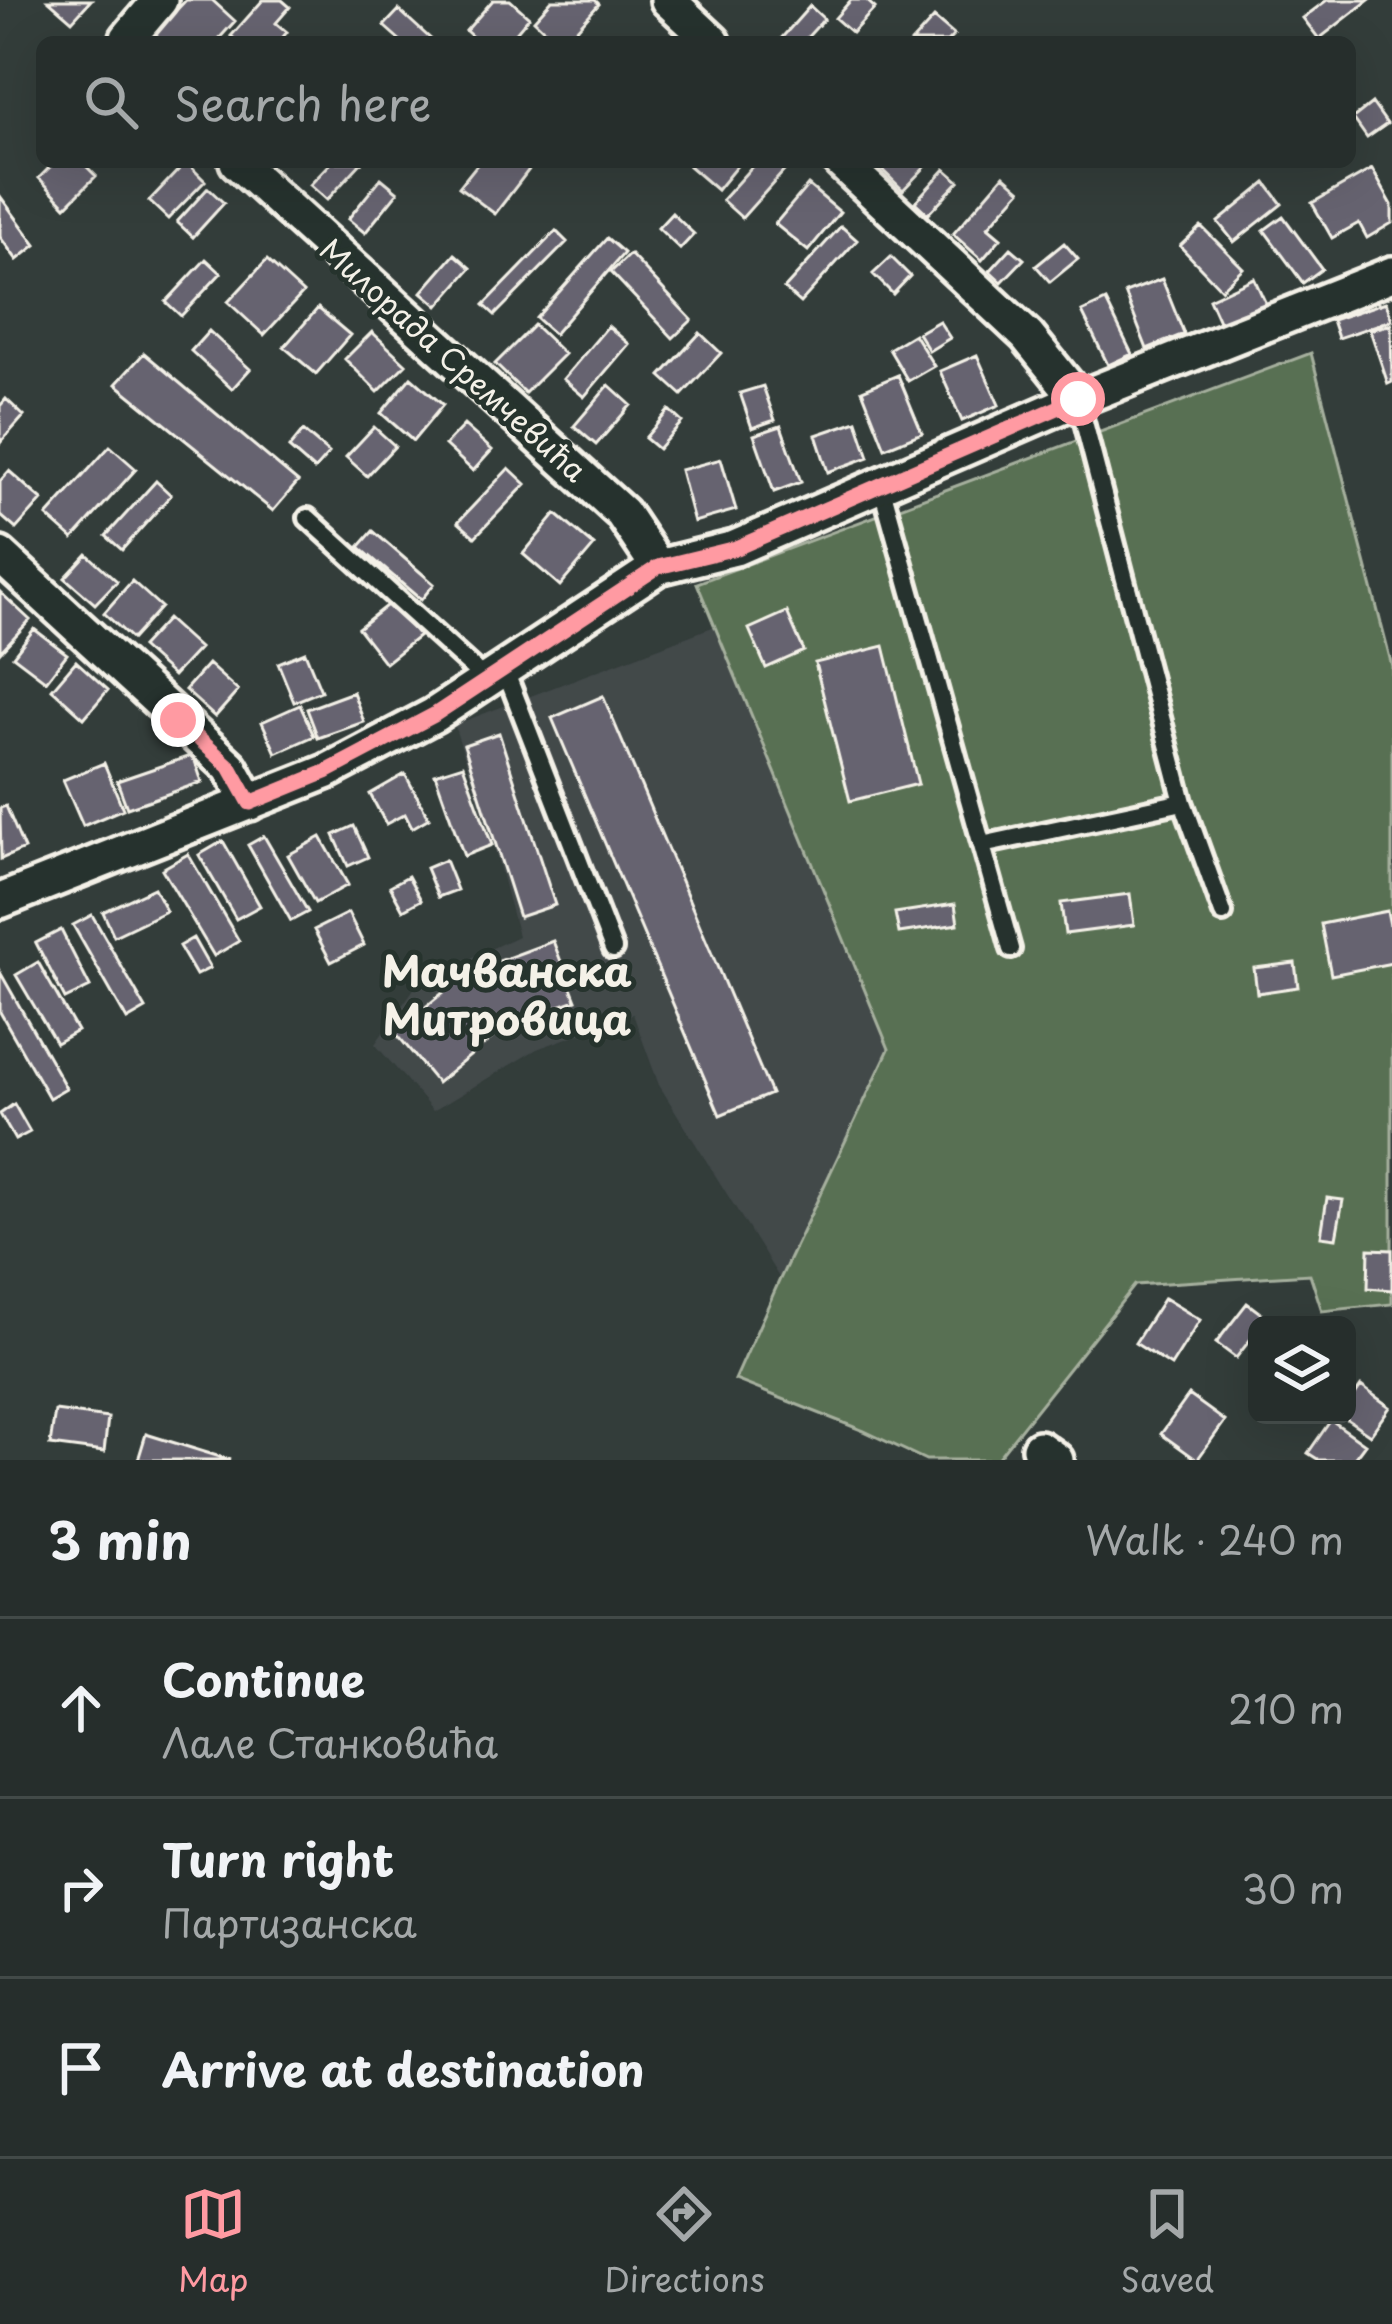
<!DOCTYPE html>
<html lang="en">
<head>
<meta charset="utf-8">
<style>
	:root { --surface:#262e2c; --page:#2e3634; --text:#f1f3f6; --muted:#a4a8a9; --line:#424a48; --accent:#ff9aa2 }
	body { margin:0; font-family:"Playpen Sans",sans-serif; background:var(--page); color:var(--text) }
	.controls { position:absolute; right:36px; bottom:36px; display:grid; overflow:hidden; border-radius:18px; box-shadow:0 12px 48px #0002 }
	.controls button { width:108px; height:108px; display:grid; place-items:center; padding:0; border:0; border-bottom:3px solid var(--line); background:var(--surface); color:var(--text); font:60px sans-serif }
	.stop { position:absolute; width:36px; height:36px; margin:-27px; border:9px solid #ff9aa2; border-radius:50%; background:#fff }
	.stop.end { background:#ff9aa2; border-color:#fff; box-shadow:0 3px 12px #0008 }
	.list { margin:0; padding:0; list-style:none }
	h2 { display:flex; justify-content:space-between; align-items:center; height:156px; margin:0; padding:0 48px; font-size:51px }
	h2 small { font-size:39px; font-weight:400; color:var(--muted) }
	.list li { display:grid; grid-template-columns:78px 1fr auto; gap:36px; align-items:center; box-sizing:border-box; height:180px; padding:0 48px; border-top:3px solid var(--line) }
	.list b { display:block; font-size:45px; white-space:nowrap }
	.list p { margin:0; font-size:39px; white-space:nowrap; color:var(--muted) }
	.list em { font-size:39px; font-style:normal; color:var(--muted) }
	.icon { flex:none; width:66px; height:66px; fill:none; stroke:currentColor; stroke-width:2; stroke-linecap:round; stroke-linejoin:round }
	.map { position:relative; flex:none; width:1392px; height:1460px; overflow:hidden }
	.search { position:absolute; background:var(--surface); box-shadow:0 12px 48px #0002; left:36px; right:36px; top:36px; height:132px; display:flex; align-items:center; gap:30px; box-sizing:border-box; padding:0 42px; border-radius:18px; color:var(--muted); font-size:45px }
	.sheet { height:696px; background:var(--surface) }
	nav { display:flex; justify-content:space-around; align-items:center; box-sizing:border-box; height:168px; border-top:3px solid var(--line); background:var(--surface); font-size:33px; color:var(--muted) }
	nav a { display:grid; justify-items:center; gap:6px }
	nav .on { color:var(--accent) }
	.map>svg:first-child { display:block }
	.built { fill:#42484a }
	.green { fill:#596f53; stroke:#a6b09e; stroke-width:3 }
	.building { fill:#66636f; stroke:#f4f1e8; stroke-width:3 }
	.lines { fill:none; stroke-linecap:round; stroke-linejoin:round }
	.service-casing { stroke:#f4f1e8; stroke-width:26 }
	.minor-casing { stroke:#f4f1e8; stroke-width:42 }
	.service { stroke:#26332d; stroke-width:16 }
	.minor { stroke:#26332d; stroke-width:33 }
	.route { stroke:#ff9aa2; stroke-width:15 }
	.labels { text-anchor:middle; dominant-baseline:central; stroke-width:10; stroke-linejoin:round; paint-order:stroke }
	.street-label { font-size:30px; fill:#f4f1e8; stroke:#26332d }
	.district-label { font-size:42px; font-weight:bold; fill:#f4f1e8; stroke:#26332d }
</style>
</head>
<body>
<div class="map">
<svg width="1392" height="1460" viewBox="0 0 1392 1460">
	<rect width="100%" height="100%" fill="#333d3a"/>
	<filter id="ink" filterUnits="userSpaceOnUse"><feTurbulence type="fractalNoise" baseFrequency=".00833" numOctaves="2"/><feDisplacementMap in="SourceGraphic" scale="24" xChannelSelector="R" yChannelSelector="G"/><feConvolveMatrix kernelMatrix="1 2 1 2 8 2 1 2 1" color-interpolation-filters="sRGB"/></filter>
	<g filter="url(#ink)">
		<path class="built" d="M715 626 889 1049 780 1279 659 1085 633 1014 537 1049 433 1111 375 1044 418 983 518 936 494 847 454 725Z"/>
		<path class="green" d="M1311 353 1392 666V1304L1322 1311 1310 1274 1135 1285 996 1460H926L864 1431 735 1380 780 1279 889 1049 697 583Z"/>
		<path class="building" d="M48 0H91L72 21Z
			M186 0H212L235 21 216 42H161L153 35Z
			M263 0H282L290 7 276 23 287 32 279 42H238L231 36Z
			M493 0H510L529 17 508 42H478L466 31Z
			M552 0H595L599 4 565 42H557L534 20Z
			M851 0H866L875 8 852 33 835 18Z
			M1327 0H1369L1319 39 1303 18Z
			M810 6 824 19 803 42H778Z
			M399 10 434 42H402L384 26Z
			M934 18 954 35 947 42H912Z
			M1372 103 1387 124 1367 138 1353 118Z
			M55 162H82L96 176 66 206 39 178Z
			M186 162 205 181 168 219 149 201Z
			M332 162H362L327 200 310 185Z
			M479 162H525L531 167 495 214 459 187Z
			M692 162H740L717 190 689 166Z
			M756 162H774L784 171 742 218 722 200Z
			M874 162H930L903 190Z
			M945 169 959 181 928 214 915 202Z
			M1372 169 1392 205V223L1367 238 1359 223 1332 238 1312 203Z
			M1004 175 1021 190 988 227 1001 238 982 260 953 234Z
			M381 178 398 192 365 233 348 219Z
			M1266 183 1282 204 1234 242 1218 222Z
			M808 185 840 212 808 251 775 224Z
			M208 188 224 203 193 237 177 222Z
			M0 196 36 245 17 260 0 237Z
			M672 213 694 234 680 249 658 228Z
			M1283 216 1322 269 1303 283 1264 230Z
			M841 226 857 240 800 303 784 289Z
			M1201 226 1243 268 1221 289 1180 246Z
			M556 231 567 242 495 315 484 305Z
			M607 238 624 253 554 334 536 318Z
			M1064 243 1078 259 1050 282 1036 266Z
			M1011 248 1024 259 1002 282 990 271Z
			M455 254 471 268 438 306 422 292Z
			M630 254 692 320 673 338 611 272Z
			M891 257 910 276 893 294 873 274Z
			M206 259 221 273 181 316 166 302Z
			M267 260 303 293 264 335 228 302Z
			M1254 278 1266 304 1221 326 1209 299Z
			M1162 279 1184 334 1147 349 1125 293Z
			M1106 301 1132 354 1108 365 1082 312Z
			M1386 302 1392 320 1338 338 1332 320Z
			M318 308 350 335 316 374 284 347Z
			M939 321 950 338 929 351 918 333Z
			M1391 324 1392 382 1388 384 1370 330Z
			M534 325 564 354 525 393 495 364Z
			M608 326 629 344 584 397 563 379Z
			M209 331 250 369 232 389 191 351Z
			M372 332 406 364 378 392 345 359Z
			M700 333 721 353 682 395 661 376Z
			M914 334 934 366 908 381 889 349Z
			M144 353 298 482 273 511 116 384Z
			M977 355 999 405 962 421 940 371Z
			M898 375 922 433 885 448 862 390Z
			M411 377 443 405 413 441 381 413Z
			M609 385 631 405 596 445 574 426Z
			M763 386 775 420 752 428 740 393Z
			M6 399 24 416 0 443V406Z
			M669 410 682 422 658 449 645 438Z
			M857 421 869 457 828 472 816 435Z
			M464 425 492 450 473 471 445 445Z
			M781 426 801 482 774 492 754 435Z
			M374 427 395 446 367 476 346 457Z
			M303 431 329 453 314 470 289 448Z
			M110 446 136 469 73 539 47 516Z
			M721 459 736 510 694 522 680 470Z
			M509 468 526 484 475 537 458 522Z
			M9 471 42 500 16 529 0 515V481Z
			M156 481 171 495 122 550 106 536Z
			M556 514 594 546 560 586 523 554Z
			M373 531 434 584 421 600 359 547Z
			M87 554 117 581 95 604 65 578Z
			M132 581 161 607 132 639 104 613Z
			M0 592 30 620 0 652Z
			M391 602 419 636 385 663 358 628Z
			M787 612 804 651 766 668 749 629Z
			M167 619 199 648 173 676 141 647Z
			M34 629 67 654 46 681 13 656Z
			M884 646 918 784 850 801 815 663Z
			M305 652 321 691 294 702 278 663Z
			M76 661 108 690 84 718 52 689Z
			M208 664 238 691 215 717 185 690Z
			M353 692 364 722 318 738 307 709Z
			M603 696 771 1094 720 1115 552 718Z
			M300 705 314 736 276 753 262 722Z
			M499 733 555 905 519 917 464 745Z
			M193 755 202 782 127 808 117 781Z
			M104 763 123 809 83 826 63 780Z
			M463 765 492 845 464 856 435 774Z
			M405 774 429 818 412 828 405 814 386 824 370 794Z
			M6 806 24 849 1 859 0 808Z
			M354 826 368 857 348 866 334 835Z
			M264 836 308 912 291 921 248 845Z
			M321 837 348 885 315 903 288 855Z
			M223 841 260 906 236 919 199 855Z
			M188 854 239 941 214 956 162 869Z
			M445 860 457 890 438 897 426 868Z
			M408 876 421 900 403 910 390 886Z
			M154 888 166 911 114 936 103 912Z
			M1130 894 1134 925 1065 934 1061 903Z
			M955 904 958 924 899 933 895 913Z
			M1387 911 1392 935V963L1331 975 1321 924Z
			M348 913 364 945 331 962 314 930Z
			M92 915 146 1009 127 1020 73 925Z
			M61 930 90 987 65 999 36 943Z
			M193 938 210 968 196 975 179 946Z
			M553 941 576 1000 509 1024 437 1083 395 1032 467 973Z
			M38 962 77 1031 56 1043 16 975Z
			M1295 963 1298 987 1257 993 1254 968Z
			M0 972 66 1088 49 1098 0 1012Z
			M14 1104 30 1132 15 1140 0 1114Z
			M1327 1198 1343 1200 1336 1238 1321 1236Z
			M1369 1249 1392 1250V1290L1368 1288Z
			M1164 1298 1200 1320 1171 1366 1135 1343Z
			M1247 1303 1267 1318 1262 1325H1257V1331L1236 1358 1216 1343Z
			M1361 1386 1390 1407 1370 1435 1341 1415H1347V1406Z
			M1189 1395 1225 1421 1197 1460 1161 1434Z
			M55 1411 108 1418 104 1452 50 1445Z
			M1331 1420 1365 1444 1353 1460H1319L1308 1453Z
			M146 1434 230 1460H138Z"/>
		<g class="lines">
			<g class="service-casing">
				<path id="service" d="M1078 399 1183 802 1223 913
					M881 485 1011 949
					M308 518 486 680
					M504 668 613 949
					M982 845 1183 802"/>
			</g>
			<g class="minor-casing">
				<path id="minor" d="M668 0 713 42
					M128 42V38L160 0
					M237 162 622 513 658 567
					M841 162 1027 336 1078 399
					M0 555 230 767 250 803
					M0 901 326 772 434 715 658 567 735 548 1078 399 1392 274
					M1039 1448 1056 1460"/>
			</g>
			<use href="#service" class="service"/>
			<use href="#minor" class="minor"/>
		</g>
	</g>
	<g class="lines" filter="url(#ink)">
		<path class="route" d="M178 720 230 767 250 803 326 772 434 715 658 567 736 548 1078 399"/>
	</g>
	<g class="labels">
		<g class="street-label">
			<text transform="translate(454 359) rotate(42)">Милорада Сремчевића</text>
		</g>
		<g class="district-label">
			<text x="507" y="969">Мачванска<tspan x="507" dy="48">Митровица</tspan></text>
		</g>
	</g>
</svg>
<div class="controls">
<button><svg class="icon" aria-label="layers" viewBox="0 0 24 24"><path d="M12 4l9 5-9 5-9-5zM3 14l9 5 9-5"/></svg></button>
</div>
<div class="stop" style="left:1078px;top:399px"></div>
<div class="stop end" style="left:178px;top:720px"></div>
<div class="search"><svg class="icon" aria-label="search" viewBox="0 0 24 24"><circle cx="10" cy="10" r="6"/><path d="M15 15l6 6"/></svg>Search here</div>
</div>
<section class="sheet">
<h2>3 min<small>Walk · 240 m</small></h2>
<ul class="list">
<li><svg class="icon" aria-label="ahead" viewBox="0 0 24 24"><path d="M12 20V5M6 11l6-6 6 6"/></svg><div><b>Continue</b><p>Лале Станковића</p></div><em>210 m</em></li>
<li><svg class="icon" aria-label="right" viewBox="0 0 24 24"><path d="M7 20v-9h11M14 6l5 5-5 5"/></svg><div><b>Turn right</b><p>Партизанска</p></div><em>30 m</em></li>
<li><svg class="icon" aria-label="arrive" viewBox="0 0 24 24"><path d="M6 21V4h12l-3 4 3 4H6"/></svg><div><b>Arrive at destination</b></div></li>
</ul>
</section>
<nav>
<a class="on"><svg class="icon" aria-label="map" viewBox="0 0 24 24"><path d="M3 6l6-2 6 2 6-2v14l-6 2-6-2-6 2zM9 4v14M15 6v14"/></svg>Map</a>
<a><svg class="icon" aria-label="directions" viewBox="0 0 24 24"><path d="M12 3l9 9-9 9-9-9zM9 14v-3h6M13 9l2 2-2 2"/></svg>Directions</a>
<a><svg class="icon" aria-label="saved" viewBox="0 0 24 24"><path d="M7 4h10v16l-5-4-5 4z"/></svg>Saved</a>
</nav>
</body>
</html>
